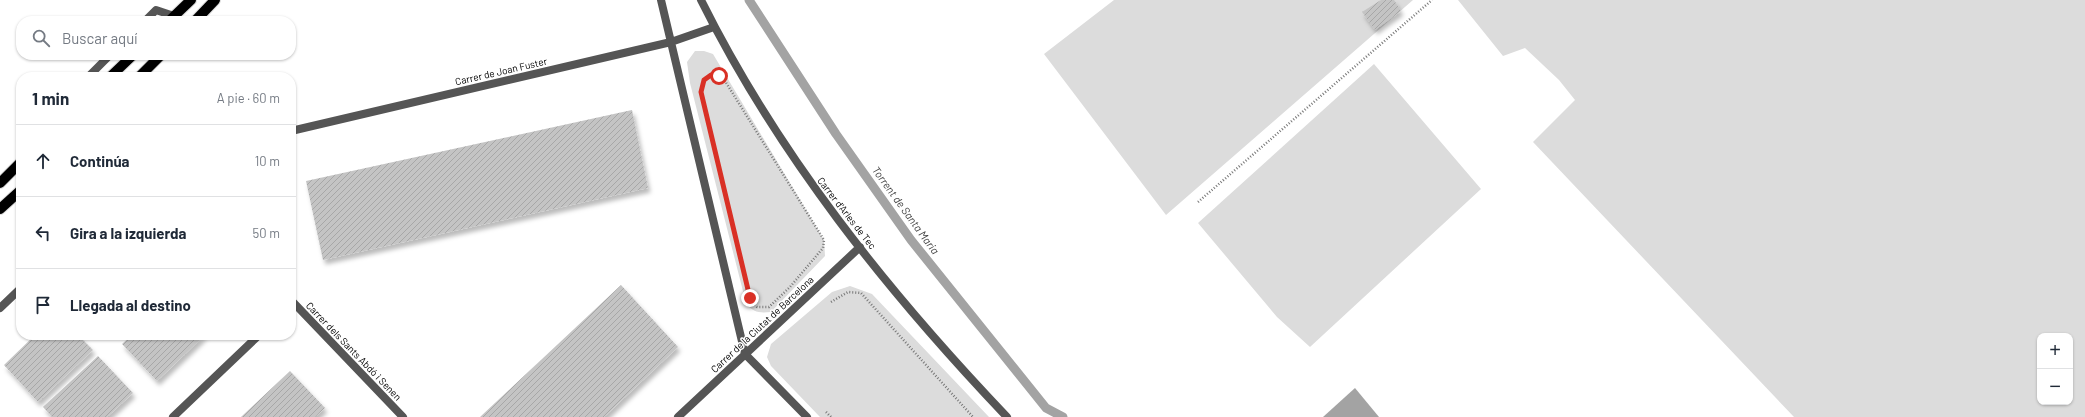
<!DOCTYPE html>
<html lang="es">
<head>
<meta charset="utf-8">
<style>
	:root { --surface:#fff; --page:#f6f6f7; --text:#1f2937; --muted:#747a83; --line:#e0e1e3 }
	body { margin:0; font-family:Barlow,sans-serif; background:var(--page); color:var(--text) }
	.controls { position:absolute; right:12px; bottom:12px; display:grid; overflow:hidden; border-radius:8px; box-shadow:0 1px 3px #0004 }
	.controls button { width:36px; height:36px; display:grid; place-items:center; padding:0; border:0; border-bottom:1px solid var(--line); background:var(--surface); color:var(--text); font:20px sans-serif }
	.stop { position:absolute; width:12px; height:12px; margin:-9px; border:3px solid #d93025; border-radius:50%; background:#fff }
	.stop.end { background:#d93025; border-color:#fff; box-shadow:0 1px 4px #0008 }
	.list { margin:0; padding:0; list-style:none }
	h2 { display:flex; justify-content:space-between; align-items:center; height:52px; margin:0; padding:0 16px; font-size:17px }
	h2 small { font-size:13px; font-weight:400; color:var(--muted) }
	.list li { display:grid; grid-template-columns:26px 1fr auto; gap:12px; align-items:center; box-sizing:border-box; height:72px; padding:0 16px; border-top:1px solid var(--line) }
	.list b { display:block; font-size:15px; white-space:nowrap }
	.list em { font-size:13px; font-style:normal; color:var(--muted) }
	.icon { flex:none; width:22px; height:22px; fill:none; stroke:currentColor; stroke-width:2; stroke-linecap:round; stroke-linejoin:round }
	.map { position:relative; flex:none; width:2085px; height:417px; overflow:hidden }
	.search { position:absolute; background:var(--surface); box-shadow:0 1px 3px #0004; left:16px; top:16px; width:280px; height:44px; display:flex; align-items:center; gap:10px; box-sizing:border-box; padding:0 14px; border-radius:16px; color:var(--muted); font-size:15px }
	.panel { position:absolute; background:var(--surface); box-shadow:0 1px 3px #0004; left:16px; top:72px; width:280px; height:268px; border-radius:16px }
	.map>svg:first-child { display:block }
	.green { fill:#dcdcdc; fill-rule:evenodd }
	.water { fill:#a3a3a3 }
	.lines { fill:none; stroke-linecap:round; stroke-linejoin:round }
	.stream { stroke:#a3a3a3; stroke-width:9 }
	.building { fill:url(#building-hatch); filter:url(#shadow) }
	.primary-casing { stroke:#dbdbdb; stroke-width:12 }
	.path { stroke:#777; stroke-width:2.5; stroke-dasharray:1 2; stroke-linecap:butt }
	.service { stroke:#555; stroke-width:8 }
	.minor { stroke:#555; stroke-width:8 }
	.primary { stroke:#000; stroke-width:10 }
	.route { stroke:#d93025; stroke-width:5 }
	.labels { text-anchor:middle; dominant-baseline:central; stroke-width:3; stroke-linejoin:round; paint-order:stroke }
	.street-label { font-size:10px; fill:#000; stroke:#fff }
	.water-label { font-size:11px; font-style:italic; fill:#444; stroke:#fff }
</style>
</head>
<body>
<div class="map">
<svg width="2085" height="417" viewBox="0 0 2085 417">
	<defs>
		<pattern id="building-hatch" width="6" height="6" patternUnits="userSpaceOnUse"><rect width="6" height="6" fill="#c4c4c4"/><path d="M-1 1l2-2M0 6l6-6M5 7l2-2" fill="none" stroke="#a7a7a7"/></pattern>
		<filter id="shadow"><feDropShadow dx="2.5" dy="4.5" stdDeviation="2" flood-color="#0004"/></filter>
	</defs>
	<rect width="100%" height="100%" fill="#fff"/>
	<path class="green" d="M1114 0H1413L1166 215 1044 54Z
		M1458 0H2085V417H1794L1533 142 1575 100 1559 80 1525 48 1503 56ZM2040 336H2070V402H2040Z
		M695 51H704L713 54 824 240 825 256 771 312C760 313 753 313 746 303L690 83 687 62Z
		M1374 64 1481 189 1310 347 1277 317 1198 223Z
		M850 286 872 294 989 417H820L771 366 767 357 771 344 832 292Z"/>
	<path class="water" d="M1355 388 1379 417H1323Z"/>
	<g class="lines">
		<path class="stream" d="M749 0 836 134 911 240 1046 408 1063 417"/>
	</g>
	<path class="building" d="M1381 0H1394L1401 11 1375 30 1362 12Z
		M632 110 648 188 323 260 306 181Z
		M621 285 678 347 604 417H480Z
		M35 335H78L93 350 38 402 4 365Z
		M132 335H205L157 381 122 344Z
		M98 356 133 393 107 417H52L43 407Z
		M290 371 325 408 315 417H241Z"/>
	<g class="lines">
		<g class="primary-casing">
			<path id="primary" d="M169 21 191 0
				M195 21 215 0
				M110 77 133 55
				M139 77 161 55
				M0 183 21 162
				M0 209 21 190"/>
		</g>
		<path class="path" d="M711 75 719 76 725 81 824 240 823 248 790 287 769 307H757L750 298 701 92 704 80Z
			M1198 202 1432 0
			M831 302 848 292 861 293 973 417
			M826 412 831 417"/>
		<path class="service" d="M145 21 156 10 174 16
			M88 77 110 55"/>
		<path class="minor" d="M661 0 745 354 807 417
			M701 0C778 155 888 292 1007 417
			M291 131 671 42 714 27
			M291 300 403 417
			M0 308 21 288
			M173 417 259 335
			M678 417 860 247"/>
		<use href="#primary" class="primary"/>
	</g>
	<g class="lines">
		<path class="route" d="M719 76 711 75 704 80 701 92 750 298"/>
	</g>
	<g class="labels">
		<g class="street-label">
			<text transform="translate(501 71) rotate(-13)">Carrer de Joan Fuster</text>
			<text transform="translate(847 213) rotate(52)">Carrer d'Arles de Tec</text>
			<text transform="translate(762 324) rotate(-43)">Carrer de la Ciutat de Barcelona</text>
			<text transform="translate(354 351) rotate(46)">Carrer dels Sants Abdó i Senen</text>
		</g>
		<g class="water-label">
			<text transform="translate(906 210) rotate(54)">Torrent de Santa Maria</text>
		</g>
	</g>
</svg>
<div class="controls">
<button>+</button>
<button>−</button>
</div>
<div class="stop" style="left:719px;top:76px"></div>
<div class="stop end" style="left:750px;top:298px"></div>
<div class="search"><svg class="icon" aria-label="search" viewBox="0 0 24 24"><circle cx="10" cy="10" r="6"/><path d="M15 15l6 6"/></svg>Buscar aquí</div>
<section class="panel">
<h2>1 min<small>A pie · 60 m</small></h2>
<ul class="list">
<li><svg class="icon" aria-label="ahead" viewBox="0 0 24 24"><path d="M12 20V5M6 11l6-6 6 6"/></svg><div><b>Continúa</b></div><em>10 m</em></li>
<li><svg class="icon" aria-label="left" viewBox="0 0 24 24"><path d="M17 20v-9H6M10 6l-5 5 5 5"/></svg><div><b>Gira a la izquierda</b></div><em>50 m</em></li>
<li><svg class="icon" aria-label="arrive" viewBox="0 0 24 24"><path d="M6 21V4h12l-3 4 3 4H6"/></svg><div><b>Llegada al destino</b></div></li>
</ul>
</section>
</div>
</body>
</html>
